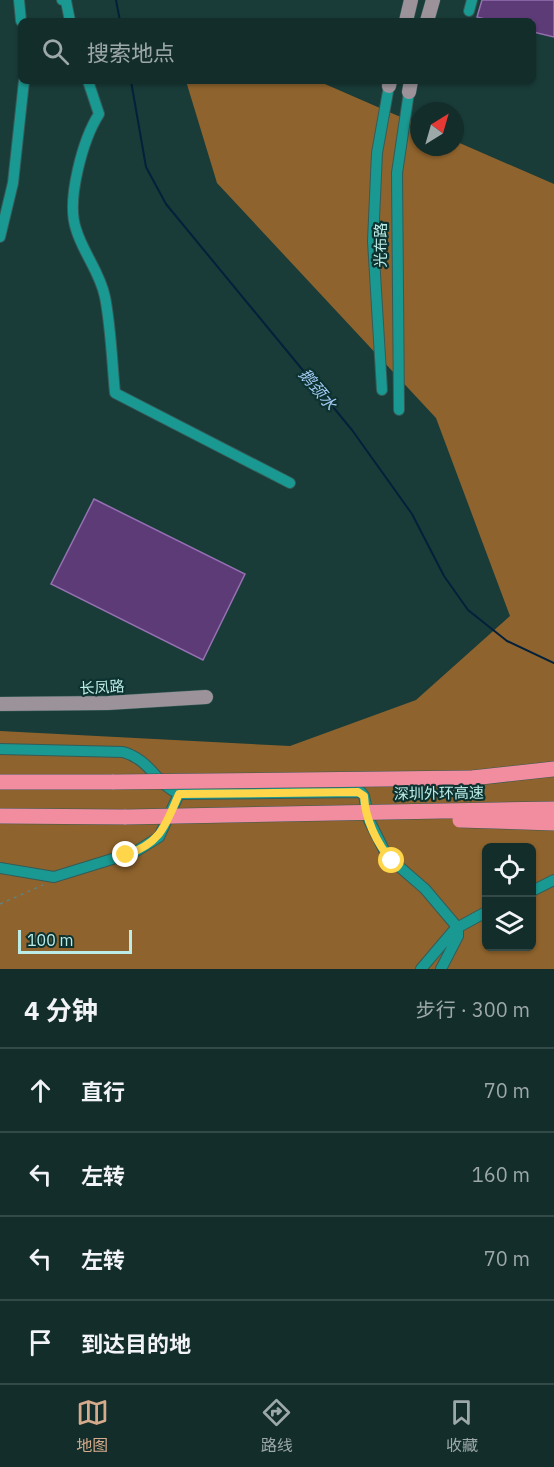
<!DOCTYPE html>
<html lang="zh">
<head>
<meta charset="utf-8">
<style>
	:root { --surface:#132d2b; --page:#203937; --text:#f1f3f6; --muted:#9da8a9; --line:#324947; --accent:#d6ab8b }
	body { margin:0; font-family:"IBM Plex Sans","Noto Sans SC",sans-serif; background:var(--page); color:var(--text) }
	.controls { position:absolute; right:18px; bottom:18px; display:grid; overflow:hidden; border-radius:9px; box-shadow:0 2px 4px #0004 }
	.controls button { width:54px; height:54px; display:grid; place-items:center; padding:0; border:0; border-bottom:2px solid var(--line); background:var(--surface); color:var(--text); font:30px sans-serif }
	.compass { position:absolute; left:410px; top:102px; width:54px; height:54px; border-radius:50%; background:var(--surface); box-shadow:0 2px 4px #0004; rotate:37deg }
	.scale { position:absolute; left:18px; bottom:15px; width:114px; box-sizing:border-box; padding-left:6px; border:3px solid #bbece7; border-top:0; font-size:16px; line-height:21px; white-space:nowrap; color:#bbece7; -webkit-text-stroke:4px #0d322f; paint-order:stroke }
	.stop { position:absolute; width:18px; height:18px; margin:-14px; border:4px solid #ffd54a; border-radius:50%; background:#fff }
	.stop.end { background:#ffd54a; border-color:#fff; box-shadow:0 2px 6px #0008 }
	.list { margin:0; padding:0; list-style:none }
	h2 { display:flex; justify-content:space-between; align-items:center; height:78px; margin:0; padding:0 24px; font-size:26px }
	h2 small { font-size:20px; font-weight:400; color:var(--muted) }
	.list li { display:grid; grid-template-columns:39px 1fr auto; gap:18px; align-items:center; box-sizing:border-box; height:84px; padding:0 24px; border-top:2px solid var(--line) }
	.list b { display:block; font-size:22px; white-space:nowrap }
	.list em { font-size:20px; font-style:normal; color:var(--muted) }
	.icon { flex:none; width:33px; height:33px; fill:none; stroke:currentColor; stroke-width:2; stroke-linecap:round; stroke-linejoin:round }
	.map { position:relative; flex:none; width:554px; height:969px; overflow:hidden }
	.search { position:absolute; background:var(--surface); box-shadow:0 2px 4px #0004; left:18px; right:18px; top:18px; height:66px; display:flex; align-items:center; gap:15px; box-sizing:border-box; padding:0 21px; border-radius:9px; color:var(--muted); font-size:22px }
	.sheet { height:414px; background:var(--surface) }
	nav { display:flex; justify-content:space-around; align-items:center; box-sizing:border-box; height:84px; border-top:2px solid var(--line); background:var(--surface); font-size:16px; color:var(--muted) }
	nav a { display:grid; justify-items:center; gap:3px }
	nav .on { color:var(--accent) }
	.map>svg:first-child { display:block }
	.forest { fill:#8f632d; fill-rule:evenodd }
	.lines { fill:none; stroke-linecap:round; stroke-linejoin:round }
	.stream { stroke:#03213a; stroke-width:2 }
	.building { fill:#5d3b77; stroke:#9571b2; stroke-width:1.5 }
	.minor-casing { stroke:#345b58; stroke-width:12 }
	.major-casing { stroke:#345b58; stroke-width:15 }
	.highway-casing { stroke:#345b58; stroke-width:16 }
	.path { stroke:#5b8480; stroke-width:1.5; stroke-dasharray:3 4.5; stroke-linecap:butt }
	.minor { stroke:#1a9992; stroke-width:10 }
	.major { stroke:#9b929a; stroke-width:14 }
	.highway { stroke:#f18d9f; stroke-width:15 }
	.highway-bridge-casing { stroke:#345b58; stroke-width:16; stroke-linecap:butt }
	.highway-bridge { stroke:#f18d9f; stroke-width:15 }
	.route { stroke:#ffd54a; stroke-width:8 }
	.labels { text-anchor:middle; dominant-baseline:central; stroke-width:4.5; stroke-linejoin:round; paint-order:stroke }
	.street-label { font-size:15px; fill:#bbece7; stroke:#0d322f }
	.water-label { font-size:16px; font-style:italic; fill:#a2caf3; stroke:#0d322f }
</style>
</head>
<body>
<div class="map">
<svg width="554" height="969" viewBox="0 0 554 969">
	<rect width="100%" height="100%" fill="#193c39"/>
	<path class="forest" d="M186 81H318L419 125V147H455V141L554 184V969H0V731L290 746 416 700 510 616 436 418 217 183ZM486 848H532V946H486Z"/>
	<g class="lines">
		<path class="stream" d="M116 0 120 21
			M131 81 146 167 166 204 352 430 412 514 444 576 468 610 507 641 554 663"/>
	</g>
	<path class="building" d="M482 0H554V37L533 32V21H493L477 17Z
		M94 499 245 574 203 660 51 584Z"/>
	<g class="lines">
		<g class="minor-casing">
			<path id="minor" d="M19 0 21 21
				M62 0 66 1 70 21
				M469 11 472 0
				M88 81 99 114C83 139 66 200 76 229 83 253 100 272 105 297 111 328 112 362 115 393L290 483
				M0 237 13 183 24 81
				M382 390 373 241 377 153 389 86
				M399 410 397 173 409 92
				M0 749 123 752C151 760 155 783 179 794L361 792 364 796 369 820 387 856 425 889 458 928V936L441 969
				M0 868 54 877 135 852 159 837 179 794
				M532 891 554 880
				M421 969 455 929 486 912"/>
		</g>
		<g class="major-casing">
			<path id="major" d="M406 21 411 0
				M427 21 433 0
				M389 86 390 81
				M409 92 411 81
				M0 704 108 703 206 697"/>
		</g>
		<g class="highway-casing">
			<path id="highway" d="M472 778 554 769
				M0 782H114
				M0 816 126 817"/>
		</g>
		<path class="path" d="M0 904 43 885"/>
		<use href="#minor" class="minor"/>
		<use href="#major" class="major"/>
		<use href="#highway" class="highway"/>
		<g class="highway-bridge-casing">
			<path id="highway-bridge" d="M114 782 472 778
				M126 817 554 809
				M460 820 554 823"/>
		</g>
		<use href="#highway-bridge" class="highway-bridge"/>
	</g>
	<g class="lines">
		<path class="route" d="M126 855C161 843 165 826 179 794L358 792 364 796C365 819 377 844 392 861"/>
	</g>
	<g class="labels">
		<g class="street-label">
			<text transform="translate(380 245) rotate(-90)">光布路</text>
			<text transform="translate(102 687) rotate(-3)">长凤路</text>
			<text transform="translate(439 793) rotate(-1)">深圳外环高速</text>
		</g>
		<g class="water-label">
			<text transform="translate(318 389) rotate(50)">鹅颈水</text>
		</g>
	</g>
</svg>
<div class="controls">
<button><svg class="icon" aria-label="locate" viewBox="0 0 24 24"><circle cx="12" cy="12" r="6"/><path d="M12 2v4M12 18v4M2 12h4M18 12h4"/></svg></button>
<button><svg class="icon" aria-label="layers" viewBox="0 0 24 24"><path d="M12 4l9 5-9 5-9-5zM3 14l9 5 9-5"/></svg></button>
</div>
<svg class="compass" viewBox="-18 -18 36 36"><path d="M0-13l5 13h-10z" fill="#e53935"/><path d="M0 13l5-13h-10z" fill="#9da8a9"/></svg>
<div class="scale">100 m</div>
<div class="stop" style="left:392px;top:861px"></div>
<div class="stop end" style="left:126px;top:855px"></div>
<div class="search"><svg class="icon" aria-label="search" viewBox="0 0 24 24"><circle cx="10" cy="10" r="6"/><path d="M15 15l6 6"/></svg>搜索地点</div>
</div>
<section class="sheet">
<h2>4 分钟<small>步行 · 300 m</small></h2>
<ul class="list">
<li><svg class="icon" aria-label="ahead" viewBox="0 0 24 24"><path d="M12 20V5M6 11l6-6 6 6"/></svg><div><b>直行</b></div><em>70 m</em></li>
<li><svg class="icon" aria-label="left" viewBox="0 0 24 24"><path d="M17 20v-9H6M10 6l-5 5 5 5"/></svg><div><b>左转</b></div><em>160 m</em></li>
<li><svg class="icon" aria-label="left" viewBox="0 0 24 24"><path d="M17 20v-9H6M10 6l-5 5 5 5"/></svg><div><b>左转</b></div><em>70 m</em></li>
<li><svg class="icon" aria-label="arrive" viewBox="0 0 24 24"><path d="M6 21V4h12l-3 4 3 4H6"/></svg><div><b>到达目的地</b></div></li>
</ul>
</section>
<nav>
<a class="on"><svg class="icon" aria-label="map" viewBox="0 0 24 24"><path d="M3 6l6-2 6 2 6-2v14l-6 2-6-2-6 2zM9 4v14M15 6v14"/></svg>地图</a>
<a><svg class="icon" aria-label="directions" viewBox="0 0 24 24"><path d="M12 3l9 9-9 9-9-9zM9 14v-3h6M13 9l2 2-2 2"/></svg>路线</a>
<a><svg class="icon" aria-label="saved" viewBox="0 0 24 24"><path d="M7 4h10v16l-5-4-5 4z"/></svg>收藏</a>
</nav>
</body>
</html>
